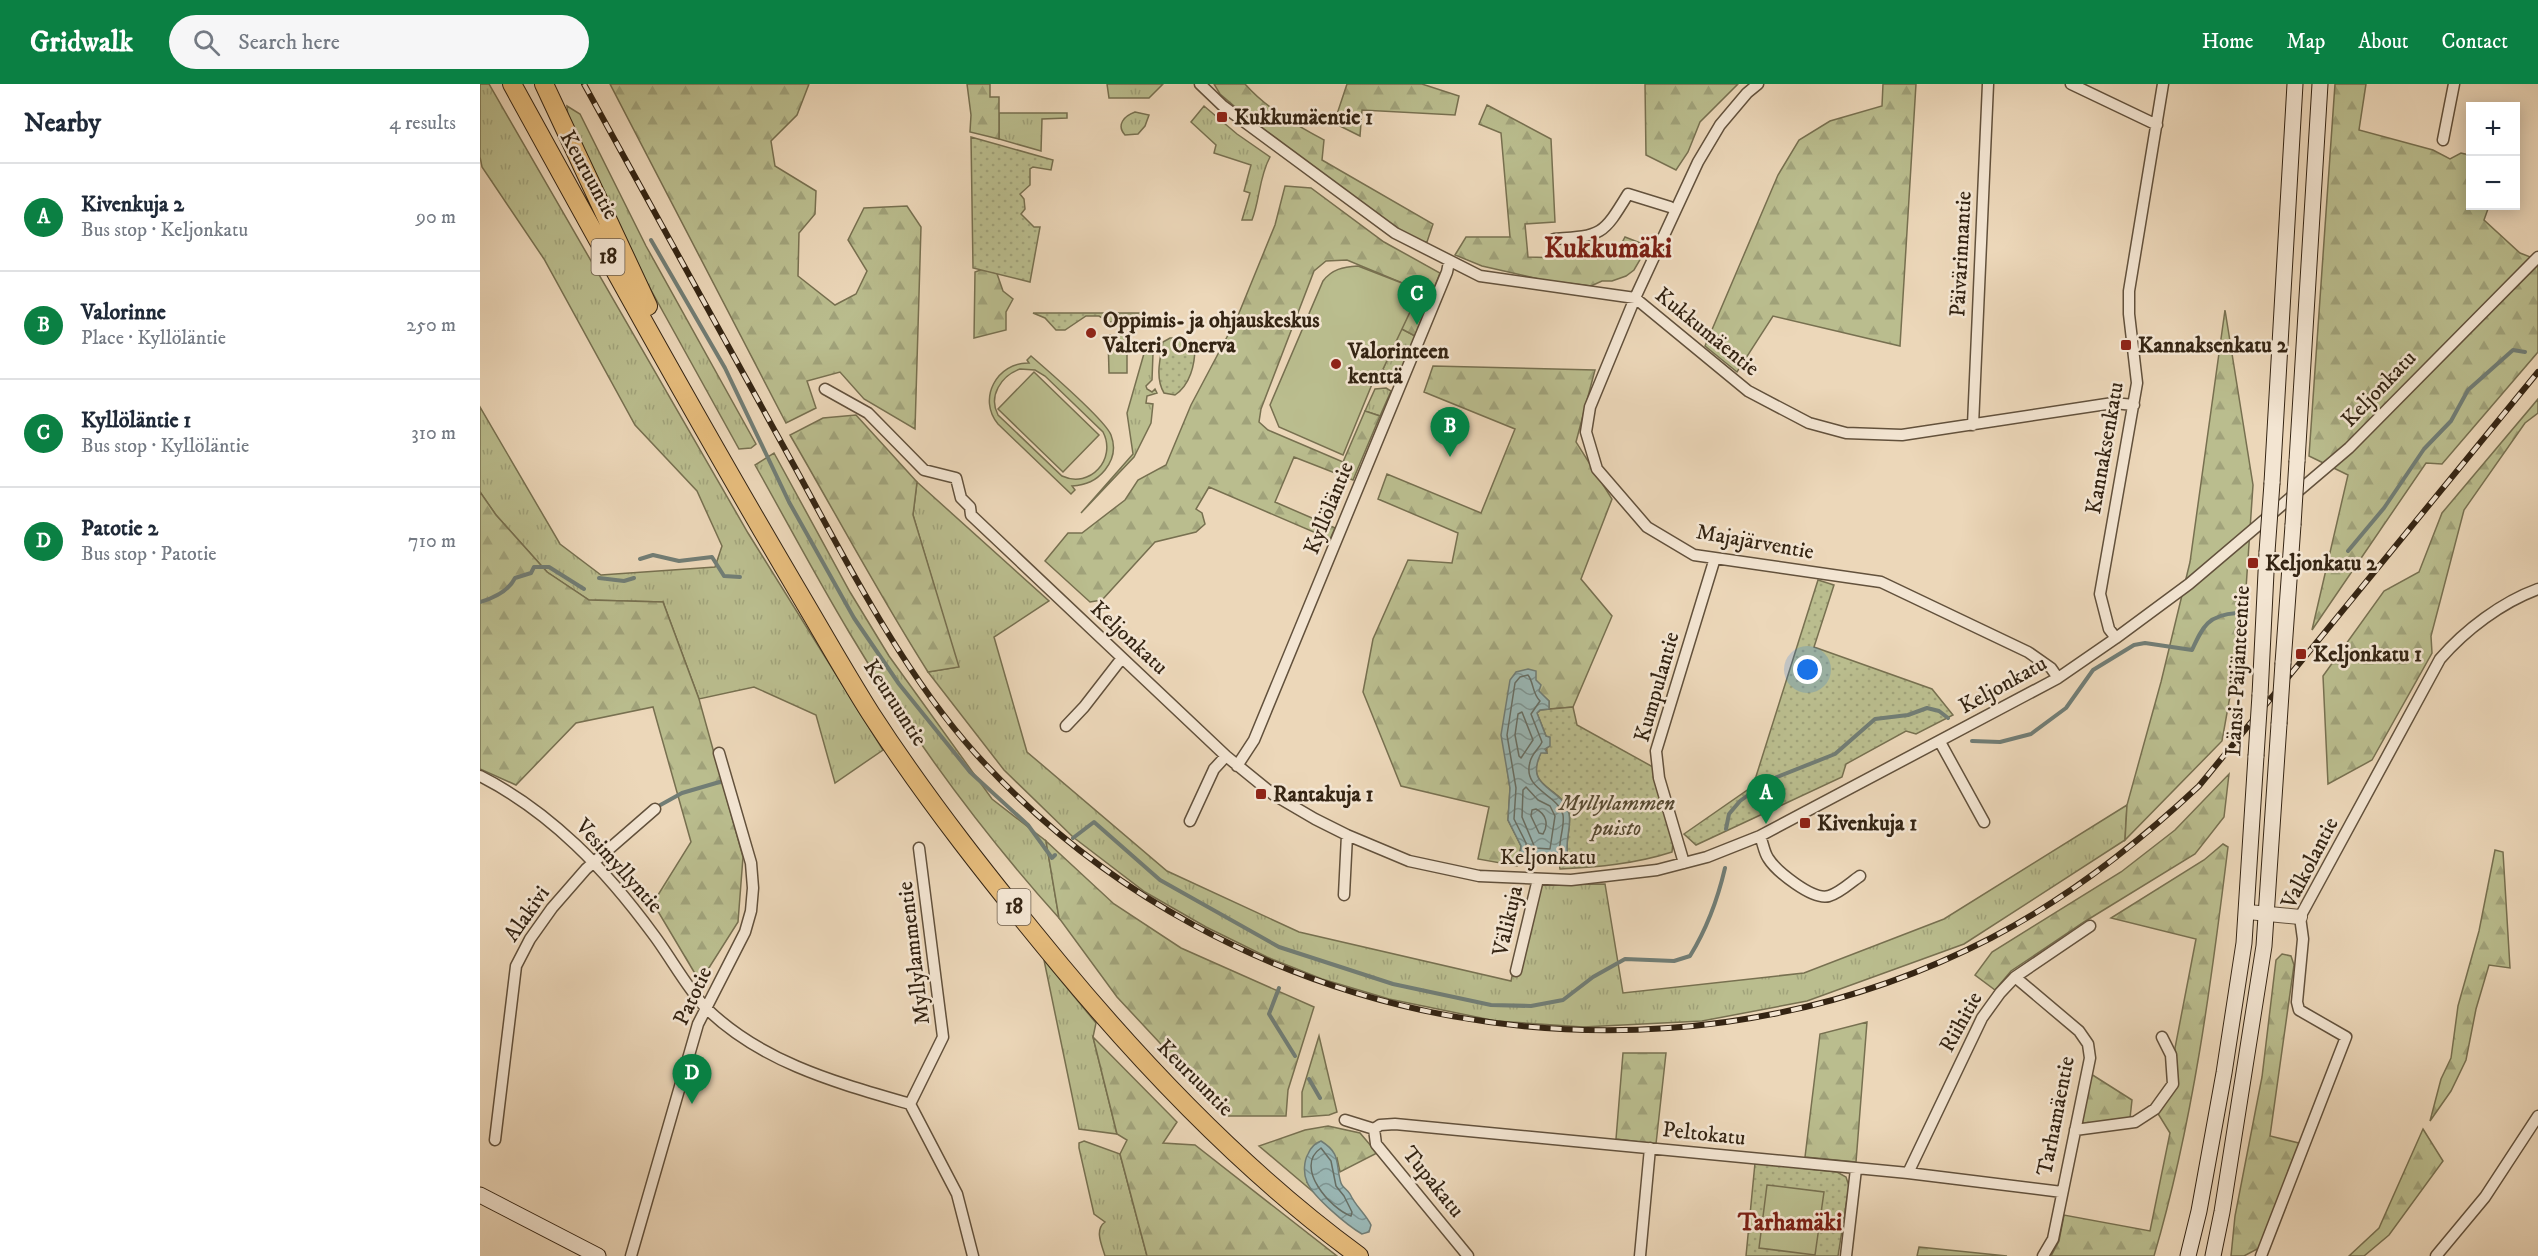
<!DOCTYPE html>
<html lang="en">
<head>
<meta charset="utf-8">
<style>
	:root { --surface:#fff; --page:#f6f6f7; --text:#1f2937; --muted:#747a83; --line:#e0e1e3; --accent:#0b8043 }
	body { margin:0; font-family:"IM FELL DW Pica",serif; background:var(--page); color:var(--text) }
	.controls { position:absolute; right:18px; top:18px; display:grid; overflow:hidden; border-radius:0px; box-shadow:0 3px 15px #0003 }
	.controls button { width:54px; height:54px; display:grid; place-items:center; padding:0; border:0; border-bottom:2px solid var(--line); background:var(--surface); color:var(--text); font:30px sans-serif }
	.you { position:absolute; left:1328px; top:586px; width:21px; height:21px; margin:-15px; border:4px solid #fff; border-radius:50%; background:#1a73e8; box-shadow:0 0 0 9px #1a73e833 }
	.badge { display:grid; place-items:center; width:39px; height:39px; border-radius:50%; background:var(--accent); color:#fff; font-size:20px; font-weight:700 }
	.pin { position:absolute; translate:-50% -50px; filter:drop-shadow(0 2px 3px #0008) }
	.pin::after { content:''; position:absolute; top:32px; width:21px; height:18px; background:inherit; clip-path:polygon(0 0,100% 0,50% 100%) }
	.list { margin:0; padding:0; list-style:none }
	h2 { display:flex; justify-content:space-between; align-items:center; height:78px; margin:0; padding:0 24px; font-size:26px }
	h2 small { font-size:20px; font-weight:400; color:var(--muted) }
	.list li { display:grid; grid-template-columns:39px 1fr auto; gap:18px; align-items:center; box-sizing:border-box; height:108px; padding:0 24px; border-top:2px solid var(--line) }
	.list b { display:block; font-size:22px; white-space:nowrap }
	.list p { margin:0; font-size:20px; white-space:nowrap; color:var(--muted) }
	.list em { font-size:20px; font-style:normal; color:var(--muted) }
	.icon { flex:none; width:33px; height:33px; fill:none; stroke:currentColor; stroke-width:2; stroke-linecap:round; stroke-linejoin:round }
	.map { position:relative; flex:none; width:2058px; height:1172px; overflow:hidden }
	header { display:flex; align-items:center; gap:36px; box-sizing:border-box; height:84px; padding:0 30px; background:var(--accent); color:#fff }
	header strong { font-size:28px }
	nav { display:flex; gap:33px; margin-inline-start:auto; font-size:21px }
	.search { width:420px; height:54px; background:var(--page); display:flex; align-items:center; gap:15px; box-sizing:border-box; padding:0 21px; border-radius:33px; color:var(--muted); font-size:22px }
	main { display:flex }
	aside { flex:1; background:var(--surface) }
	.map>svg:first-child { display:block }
	.grass { fill:url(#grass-tufts); stroke:#777050; stroke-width:1.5 }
	.forest { fill:url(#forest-firs); stroke:#777050; stroke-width:1.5 }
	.park { fill:url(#park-dots); stroke:#777050; stroke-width:1.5 }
	.pitch { fill:#babd8e; stroke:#777050; stroke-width:1.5; fill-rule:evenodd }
	.water { fill:url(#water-waves); stroke:#717d75; stroke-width:1.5 }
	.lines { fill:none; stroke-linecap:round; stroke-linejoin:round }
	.shore { stroke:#676e64; stroke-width:1.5 }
	.stream { stroke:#717d75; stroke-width:4 }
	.minor-casing { stroke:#62513c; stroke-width:13 }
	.tertiary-casing { stroke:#62513c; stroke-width:16 }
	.secondary-casing { stroke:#342413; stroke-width:17 }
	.trunk-casing { stroke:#342413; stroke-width:20 }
	.minor { stroke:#f3e5d2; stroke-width:10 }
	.tertiary { stroke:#f3e5d2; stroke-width:14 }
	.secondary { stroke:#f3e5d2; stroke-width:15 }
	.trunk { stroke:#e6bc7c; stroke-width:18 }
	.rail-casing { stroke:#342413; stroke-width:6 }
	.rail { stroke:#f3e5d2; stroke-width:4; stroke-dasharray:11; stroke-linecap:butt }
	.secondary-bridge-casing { stroke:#342413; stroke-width:17; stroke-linecap:butt }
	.secondary-bridge { stroke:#f3e5d2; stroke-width:15 }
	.poi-dot { fill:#8f2418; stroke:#f3e5d2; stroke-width:2 }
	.labels { text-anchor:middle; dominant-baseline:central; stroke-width:5; stroke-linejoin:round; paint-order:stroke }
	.shield { fill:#f3e5d2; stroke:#6d5e4c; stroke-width:1.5 }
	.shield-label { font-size:21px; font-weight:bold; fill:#342413 }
	.poi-label { font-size:22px; font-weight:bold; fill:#342413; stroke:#f3e5d2; text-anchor:start }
	.street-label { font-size:22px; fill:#342413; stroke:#f3e5d2 }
	.park-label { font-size:22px; font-style:italic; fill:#564a32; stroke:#f3e5d2 }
	.neighbourhood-label { font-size:24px; font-weight:bold; fill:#7a1f14; stroke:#f3e5d2 }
	.district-label { font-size:28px; font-weight:bold; fill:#7a1f14; stroke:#f3e5d2 }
</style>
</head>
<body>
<header>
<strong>Gridwalk</strong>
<div class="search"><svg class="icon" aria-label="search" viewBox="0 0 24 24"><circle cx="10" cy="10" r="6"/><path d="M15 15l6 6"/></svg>Search here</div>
<nav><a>Home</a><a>Map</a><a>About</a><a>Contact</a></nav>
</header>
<main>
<aside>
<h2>Nearby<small>4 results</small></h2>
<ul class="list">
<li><span class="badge">A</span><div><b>Kivenkuja 2</b><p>Bus stop · Keljonkatu</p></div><em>90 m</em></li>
<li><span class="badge">B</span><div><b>Valorinne</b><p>Place · Kyllöläntie</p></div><em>250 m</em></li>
<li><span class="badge">C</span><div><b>Kyllöläntie 1</b><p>Bus stop · Kyllöläntie</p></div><em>310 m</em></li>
<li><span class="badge">D</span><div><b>Patotie 2</b><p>Bus stop · Patotie</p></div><em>710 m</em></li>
</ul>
</aside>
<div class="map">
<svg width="2058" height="1172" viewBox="0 0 2058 1172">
	<defs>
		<pattern id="grass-tufts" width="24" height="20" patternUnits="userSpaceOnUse" patternTransform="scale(1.5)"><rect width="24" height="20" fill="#babd8e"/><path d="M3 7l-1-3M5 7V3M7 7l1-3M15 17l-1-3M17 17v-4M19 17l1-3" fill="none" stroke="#a0a27a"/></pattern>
		<pattern id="forest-firs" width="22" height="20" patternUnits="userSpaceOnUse" patternTransform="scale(1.5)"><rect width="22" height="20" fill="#babd8e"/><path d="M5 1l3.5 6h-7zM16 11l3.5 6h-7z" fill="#a0a27a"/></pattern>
		<pattern id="park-dots" width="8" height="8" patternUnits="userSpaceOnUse" patternTransform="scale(1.5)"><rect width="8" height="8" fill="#babd8e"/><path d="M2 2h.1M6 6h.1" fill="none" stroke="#a0a27a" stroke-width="1.8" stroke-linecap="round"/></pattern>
		<pattern id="water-waves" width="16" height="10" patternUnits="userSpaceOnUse" patternTransform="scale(1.5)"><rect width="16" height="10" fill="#9ab8b6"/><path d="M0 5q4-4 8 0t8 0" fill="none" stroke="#7e9593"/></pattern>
	</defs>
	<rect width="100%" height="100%" fill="#ecd7b9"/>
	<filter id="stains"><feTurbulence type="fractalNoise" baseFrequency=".00333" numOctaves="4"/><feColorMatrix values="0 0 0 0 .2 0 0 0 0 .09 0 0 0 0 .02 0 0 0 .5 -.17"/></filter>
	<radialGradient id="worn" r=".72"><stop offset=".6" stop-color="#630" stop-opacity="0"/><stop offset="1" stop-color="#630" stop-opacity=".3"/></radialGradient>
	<path class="grass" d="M0 0H9L268 449 403 666 355 699 336 631 274 603 219 615 183 518 109 516 67 488 16 431 0 408V323L80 460 121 491 235 483 242 462 217 407 155 341 64 175 2 83 0 73Z
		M627 0H683L669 14H629Z
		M87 22 100 30 166 162 276 360 271 364 259 365 161 188 88 35Z
		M724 22 757 50 790 73C779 93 780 115 772 136H762L770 109 764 107 771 81 734 69 736 61 711 38Z
		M655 28 669 31 665 42 658 50 645 51C636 41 644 32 655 28Z
		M519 29H587V34L562 35 561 67 519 55Z
		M920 244 935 252C929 265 924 293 907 291L903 285Z
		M665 266 673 269 672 296 666 302 667 305 672 308 675 305 677 309 667 312 666 319 673 320 671 339 654 373 601 429 653 370 647 329Z
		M906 304 911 307 900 332 885 327 895 305Z
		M294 369 370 508 409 572 512 715 566 757 579 834C500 746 429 649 369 548 336 493 306 436 275 381Z
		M437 398 569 517 514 553 547 668 687 787 819 848 1031 897 1052 801 1125 800 1143 909 1324 889 1464 835 1647 721 1645 756 1484 860 1327 917 1222 937 1103 943 1016 937 909 915 842 895 787 873 726 843 665 808 593 753 524 686 448 588 478 583 433 431Z
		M564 876 616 939 613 953 637 1050 599 1045Z
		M604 1057 640 1070 667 1172H625C622 1161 614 1146 625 1138L614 1130 599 1064V1059Z"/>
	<path class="forest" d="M130 0H329L317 31 291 57 295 82 336 107 335 130 319 149 318 192 355 221 376 210 387 187 368 156 384 124 427 122 441 143 435 345 384 315 360 288 327 297 336 324 306 339Z
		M487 0H510V13H519V55L490 48 491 31Z
		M734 0H765C787 25 815 40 844 56L842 76 953 140 947 158 939 157 916 144 767 33 740 10Z
		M867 0H942L979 12 975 31 882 26 880 52 854 39Z
		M1165 0H1258L1220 38 1208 68 1196 86 1166 71Z
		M1403 0H1436L1420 262 1293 232 1257 288 1225 262 1298 91 1319 56 1350 37 1402 22Z
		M1855 0H1886L1879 46 1953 66 1970 75 1981 69 1990 71V122H2009L2004 136 2040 169 2058 176V268L1962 380 1946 379 1832 546 1868 391 1829 372Z
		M1007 21 1071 55 1075 138 1045 140 1048 173 1118 175 1136 170 1145 153 1168 162 1154 186 1146 192 1132 197H1122L1111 202 1063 196 1002 182 975 171 986 153H1030L1021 49 999 40Z
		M805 102 831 104 904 158 960 189 935 252 920 244 939 210 927 201 867 176 846 177 834 187 781 325 779 338 788 346 863 378 885 327 900 332 873 396 814 373 795 418 855 444 850 455 729 403 716 425 722 429 725 440 716 448 675 458 622 516 610 518 565 477 588 449H602L645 416 658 396 686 381 711 321 757 234 795 141Z
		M514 181 523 207 533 215 526 228V246L494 254 495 188Z
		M1745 226 1773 401 1764 534 1742 657 1645 756 1647 721 1681 598 1710 478Z
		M953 282 1115 286 1096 358 1132 415 1101 495 1132 532 1093 623 1069 625V617L1058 607 1027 684 1030 704 1028 736 1041 762 1037 782 998 775 1009 723 921 702 883 608 893 555 928 476 972 479 978 449 898 415 907 390 1001 429 1035 345 944 308Z
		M2058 315V329L2045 339 1984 426 1951 552 1952 569 1892 676 1848 700 1843 592 1904 507 1939 488 1962 429Z
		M376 331 437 398 433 431 479 583 448 588C399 511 356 430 310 351L343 334Z
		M0 408 16 431 67 488 109 516 183 518 219 615 263 773 258 838 220 898 173 819 211 758 173 623 96 639 36 701 0 685Z
		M1749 690 1744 733 1715 770 1604 838 1531 887 1515 906 1495 891 1512 868 1641 788 1695 746Z
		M566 757 634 820 701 864 834 923 808 1006 806 1032H748L637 913 579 834Z
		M1743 760 1748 763C1731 901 1713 1039 1674 1172H1571L1579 1157 1584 1131 1670 1147 1690 1049 1677 1028 1698 1000 1695 964 1716 855 1631 834 1724 776Z
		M2015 766 2023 768 2030 884 2009 881 1996 925 1986 976 1971 1007 1950 1037 1961 995 1971 974 1978 922 1999 847Z
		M1802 870 1811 872 1814 881 1790 1052 1823 1060 1781 1163 1764 1172H1751L1755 1132 1782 993 1796 876Z
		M1387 938 1376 1078 1325 1073 1340 950Z
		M839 952 857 1028 849 1031 822 1033V1008Z
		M613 953 697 1038 683 1059 715 1061 857 1172H667L640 1070 647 1056 637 1050Z
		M1143 969H1186L1176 1060 1136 1055Z
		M1611 990 1652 1016 1650 1034 1602 1040Z
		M848 1042 880 1049 897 1069 860 1088 857 1074 827 1098 838 1112 779 1062 825 1046Z
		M1943 1045 1963 1077 1909 1151 1884 1172H1869L1899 1144Z
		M1439 1163 1527 1172H1437Z"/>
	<path class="park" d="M491 53 573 76 571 86 553 83 550 85V101L540 110 544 115 545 125 541 130 554 143H560L550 198 493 184Z
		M553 229H664V238H629L619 232H606L585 246H576L565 234Z
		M690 254H700L715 263C715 281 710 301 695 311L684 309C675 294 680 275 683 258Z
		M1338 496 1354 501 1334 563 1452 605 1473 631 1436 650 1426 647 1366 680 1362 693 1216 761 1204 750 1273 702Z
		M1093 623 1097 641 1173 683 1193 758 1192 768C1155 780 1118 783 1080 785L1079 779 1088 772C1084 758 1092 743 1089 729 1082 701 1043 706 1061 668L1067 669 1066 652 1057 629 1060 626Z
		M1275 1079 1357 1088 1366 1093 1369 1102 1358 1172H1266Z"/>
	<path class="pitch" d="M878 182 927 201 939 209 903 285 895 293 863 371 799 343 790 321 843 197C852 185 863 183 878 182Z
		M628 251H647V289H629Z
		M551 272C566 285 625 336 631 351 636 364 633 376 625 386 616 397 606 401 592 402L595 406 591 410 518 340C497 315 517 278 549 279L547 276ZM540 285 555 286 565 292 623 348C637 375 610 405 582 392L518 331C508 312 521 292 540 285Z
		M554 288 619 351 583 388 518 325Z
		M1287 1101 1344 1108 1335 1171 1279 1164Z"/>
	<path class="water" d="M1048 585 1056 587V596L1061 601 1059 607 1069 617V625L1060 626 1057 629 1066 652 1070 653V662L1065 665 1067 669H1061C1043 706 1083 702 1089 730 1092 743 1084 758 1088 772L1079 779 1040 775 1041 762 1028 736 1030 704 1021 651 1030 596 1036 588Z
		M841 1057C862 1070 855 1080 861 1099 862 1103 868 1106 870 1110 876 1123 885 1129 891 1141L889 1148 882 1150C868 1142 833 1113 827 1098 823 1089 824 1077 828 1070 831 1063 835 1059 841 1057Z"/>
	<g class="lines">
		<path class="shore" d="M1048 591C1054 599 1052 609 1060 617L1051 630 1062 658C1059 665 1052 669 1050 678 1042 706 1078 710 1083 731 1085 743 1078 757 1080 769L1077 772 1047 770 1046 759 1034 735 1036 704 1027 651 1035 599 1040 593Z
			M1042 628 1053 656 1041 674 1039 672 1035 651 1038 630Z
			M1046 703 1058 716 1070 722 1075 732 1070 765 1055 764 1042 733 1043 706Z
			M1056 725C1066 730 1069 740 1063 750L1059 749 1051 732 1052 726Z
			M841 1064 851 1077 856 1102 864 1112 872 1128 871 1132C851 1125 813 1083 841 1064Z"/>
		<path class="stream" d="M171 156 245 284 309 418 374 534 419 600 490 688 548 741 572 774 575 771
			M1868 467 1904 424 1944 365 1971 337 1988 306 2033 266 2045 268
			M160 475 173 471 199 477 232 473 244 492 260 493
			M119 494 144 497 154 494
			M0 518C14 514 28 508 35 494L51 489 54 483H69L104 505
			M1492 657 1520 658 1551 650 1586 624 1613 586 1654 561 1665 559 1712 566C1723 542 1728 531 1757 529
			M175 724 202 709 243 697
			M1246 745 1249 730 1260 717 1278 704 1297 693 1355 670 1395 635 1428 631 1447 624 1459 627 1468 634
			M593 754 614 738 680 796 799 863 913 900 1011 921 1051 922 1083 916 1113 893 1145 875 1194 877 1210 872C1226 846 1238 814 1245 784
			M799 904 789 930 815 972
			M829 995 840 1014"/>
		<g class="minor-casing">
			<path id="minor" d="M720 0 743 22 915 149 1000 192 1155 214 1268 307 1329 339 1366 349 1422 351 1633 319 1654 321
				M1278 0 1267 9 1240 41 1218 78 1155 214 1110 323 1106 348 1117 385 1167 443 1214 471 1401 498 1548 568 1571 584 1578 594
				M1591 0 1677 41
				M1963 56 1974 0
				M1074 155C1122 152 1123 151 1148 110L1190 123
				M345 305 388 329 444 386 476 394 481 414 490 423 491 431 746 672 794 711 835 735 867 751 929 777 999 792 1091 796 1177 786 1227 773 1280 752 1578 594 1636 554 1709 500 1869 364 2058 173
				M1493 341 1508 0
				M1636 554 1629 545 1620 510 1657 299 1649 230V207L1683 0
				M586 642 604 623 642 574
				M1460 658 1504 738
				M757 682 774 656 967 188 969 178
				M0 692C71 728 126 786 173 850 189 871 209 907 226 924 282 979 358 999 430 1020
				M710 737 734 685 746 672
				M1280 752C1283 759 1284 768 1288 774 1296 787 1333 817 1349 812 1360 809 1371 798 1380 792
				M1204 779 1179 694 1176 667 1235 474
				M864 811 867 751
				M1036 887 1058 795
				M1535 893 1599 947 1608 960 1610 974 1573 1155 1563 1172
				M430 1020 463 953 439 764
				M430 1020 477 1110 493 1172
				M865 1036 894 1045 900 1041 915 1040 1428 1089 1582 1108
				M894 1045 896 1060 988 1172
				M1595 1046 1655 1038 1675 1025 1693 1000 1691 971 1682 953
				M15 1056 36 882 50 855 72 824 106 785 175 725
				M1428 1089 1502 934 1520 909 1535 893 1610 842
				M151 1172 218 940 265 848 271 827 273 804 271 779 239 669
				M1160 1172 1170 1064
				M1366 1172 1376 1085
				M1781 1172 1866 953 1819 926 1817 918 1823 855 1820 833 1960 575C1985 546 2022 518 2058 505
				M1956 1172 2005 1113 2058 1032"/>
		</g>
		<g class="tertiary-casing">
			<path id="tertiary" d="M1768 828 1820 833"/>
		</g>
		<g class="secondary-casing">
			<path id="secondary" d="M1817 377 1840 0
				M1792 399 1815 0
				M1803 579 1813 441
				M1780 611 1787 468
				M0 1111 118 1172
				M1708 1172 1719 1127 1744 989 1764 859 1776 672
				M1733 1172 1742 1128 1784 862 1799 640"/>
		</g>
		<g class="trunk-casing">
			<path id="trunk" d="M32 0C125 169 218 338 316 504 341 546 365 589 391 630 448 718 514 801 581 882 669 988 767 1090 879 1172
				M64 0 168 222"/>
		</g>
		<use href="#minor" class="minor"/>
		<use href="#tertiary" class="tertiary"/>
		<use href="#secondary" class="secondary"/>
		<use href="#trunk" class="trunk"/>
		<g class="rail-casing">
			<path id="rail" d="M104 0C175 129 246 258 317 387 368 481 424 590 495 669 749 950 1174 1028 1511 854 1588 814 1656 761 1719 702L2058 288"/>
		</g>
		<use href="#rail" class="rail"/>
		<g class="secondary-bridge-casing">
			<path id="secondary-bridge" d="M1813 441 1817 377
				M1787 468 1792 399
				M1799 640 1803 579
				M1776 672 1780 611"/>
		</g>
		<use href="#secondary-bridge" class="secondary-bridge"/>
	</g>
	<g class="poi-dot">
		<rect x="736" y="27" width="12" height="12" rx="3"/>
		<circle cx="611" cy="249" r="6"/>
		<rect x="1640" y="255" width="12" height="12" rx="3"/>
		<circle cx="856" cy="280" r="6"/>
		<rect x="1767" y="473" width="12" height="12" rx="3"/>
		<rect x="1815" y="564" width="12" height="12" rx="3"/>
		<rect x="775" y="704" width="12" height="12" rx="3"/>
		<rect x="1319" y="733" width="12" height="12" rx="3"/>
	</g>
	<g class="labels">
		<g class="shield">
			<rect x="111.5" y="155" width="33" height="36" rx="4.5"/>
			<rect x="517.5" y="805" width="33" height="36" rx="4.5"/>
		</g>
		<g class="shield-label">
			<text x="128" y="173">18</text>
			<text x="534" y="823">18</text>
		</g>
		<g class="poi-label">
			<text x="754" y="33">Kukkumäentie 1</text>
			<text x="623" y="236">Oppimis- ja ohjauskeskus<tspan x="623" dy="25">Valteri, Onerva</tspan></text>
			<text x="1658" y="261">Kannaksenkatu 2</text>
			<text x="868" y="267">Valorinteen<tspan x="868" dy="25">kenttä</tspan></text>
			<text x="1785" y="479">Keljonkatu 2</text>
			<text x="1833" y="570">Keljonkatu 1</text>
			<text x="793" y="710">Rantakuja 1</text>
			<text x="1337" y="739">Kivenkuja 1</text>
		</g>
		<g class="street-label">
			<text transform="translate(109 91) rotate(61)">Keuruuntie</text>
			<text transform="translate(1481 170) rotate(-87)">Päivärinnantie</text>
			<text transform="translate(1227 248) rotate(39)">Kukkumäentie</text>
			<text transform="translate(1899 305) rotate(-46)">Keljonkatu</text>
			<text transform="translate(1625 364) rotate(-80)">Kannaksenkatu</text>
			<text transform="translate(849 424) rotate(-68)">Kyllöläntie</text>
			<text transform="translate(1275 458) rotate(10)">Majajärventie</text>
			<text transform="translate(649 554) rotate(43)">Keljonkatu</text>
			<text transform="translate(1758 587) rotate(-87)">Länsi-Päijänteentie</text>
			<text transform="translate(1523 601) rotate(-29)">Keljonkatu</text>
			<text transform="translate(1177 603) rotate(-74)">Kumpulantie</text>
			<text transform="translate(415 619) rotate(57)">Keuruuntie</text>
			<text x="1068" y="773">Keljonkatu</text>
			<text transform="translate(1830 779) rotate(-63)">Valkolantie</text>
			<text transform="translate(139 782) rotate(48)">Vesimyllyntie</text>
			<text transform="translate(47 830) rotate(-55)">Alakivi</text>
			<text transform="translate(1028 837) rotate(-77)">Välikuja</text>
			<text transform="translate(434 869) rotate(-97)">Myllylammentie</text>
			<text transform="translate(213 912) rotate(-65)">Patotie</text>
			<text transform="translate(1481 938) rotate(-61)">Riihitie</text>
			<text transform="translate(715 994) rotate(45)">Keuruuntie</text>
			<text transform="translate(1576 1032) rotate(-79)">Tarhamäentie</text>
			<text transform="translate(1224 1050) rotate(6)">Peltokatu</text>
			<text transform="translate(953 1098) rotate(51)">Tupakatu</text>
		</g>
		<g class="park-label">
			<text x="1137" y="719">Myllylammen<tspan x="1137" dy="25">puisto</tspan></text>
		</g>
		<g class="neighbourhood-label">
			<text x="1310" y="1139">Tarhamäki</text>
		</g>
		<g class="district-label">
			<text x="1128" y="164">Kukkumäki</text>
		</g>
	</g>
	<rect width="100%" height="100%" filter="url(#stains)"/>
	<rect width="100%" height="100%" fill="url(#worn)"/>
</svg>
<div class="controls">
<button>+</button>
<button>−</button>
</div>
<div class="you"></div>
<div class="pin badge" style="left:1286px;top:740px">A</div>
<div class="pin badge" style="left:970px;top:373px">B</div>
<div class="pin badge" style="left:937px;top:241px">C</div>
<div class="pin badge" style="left:212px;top:1020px">D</div>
</div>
</main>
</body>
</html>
